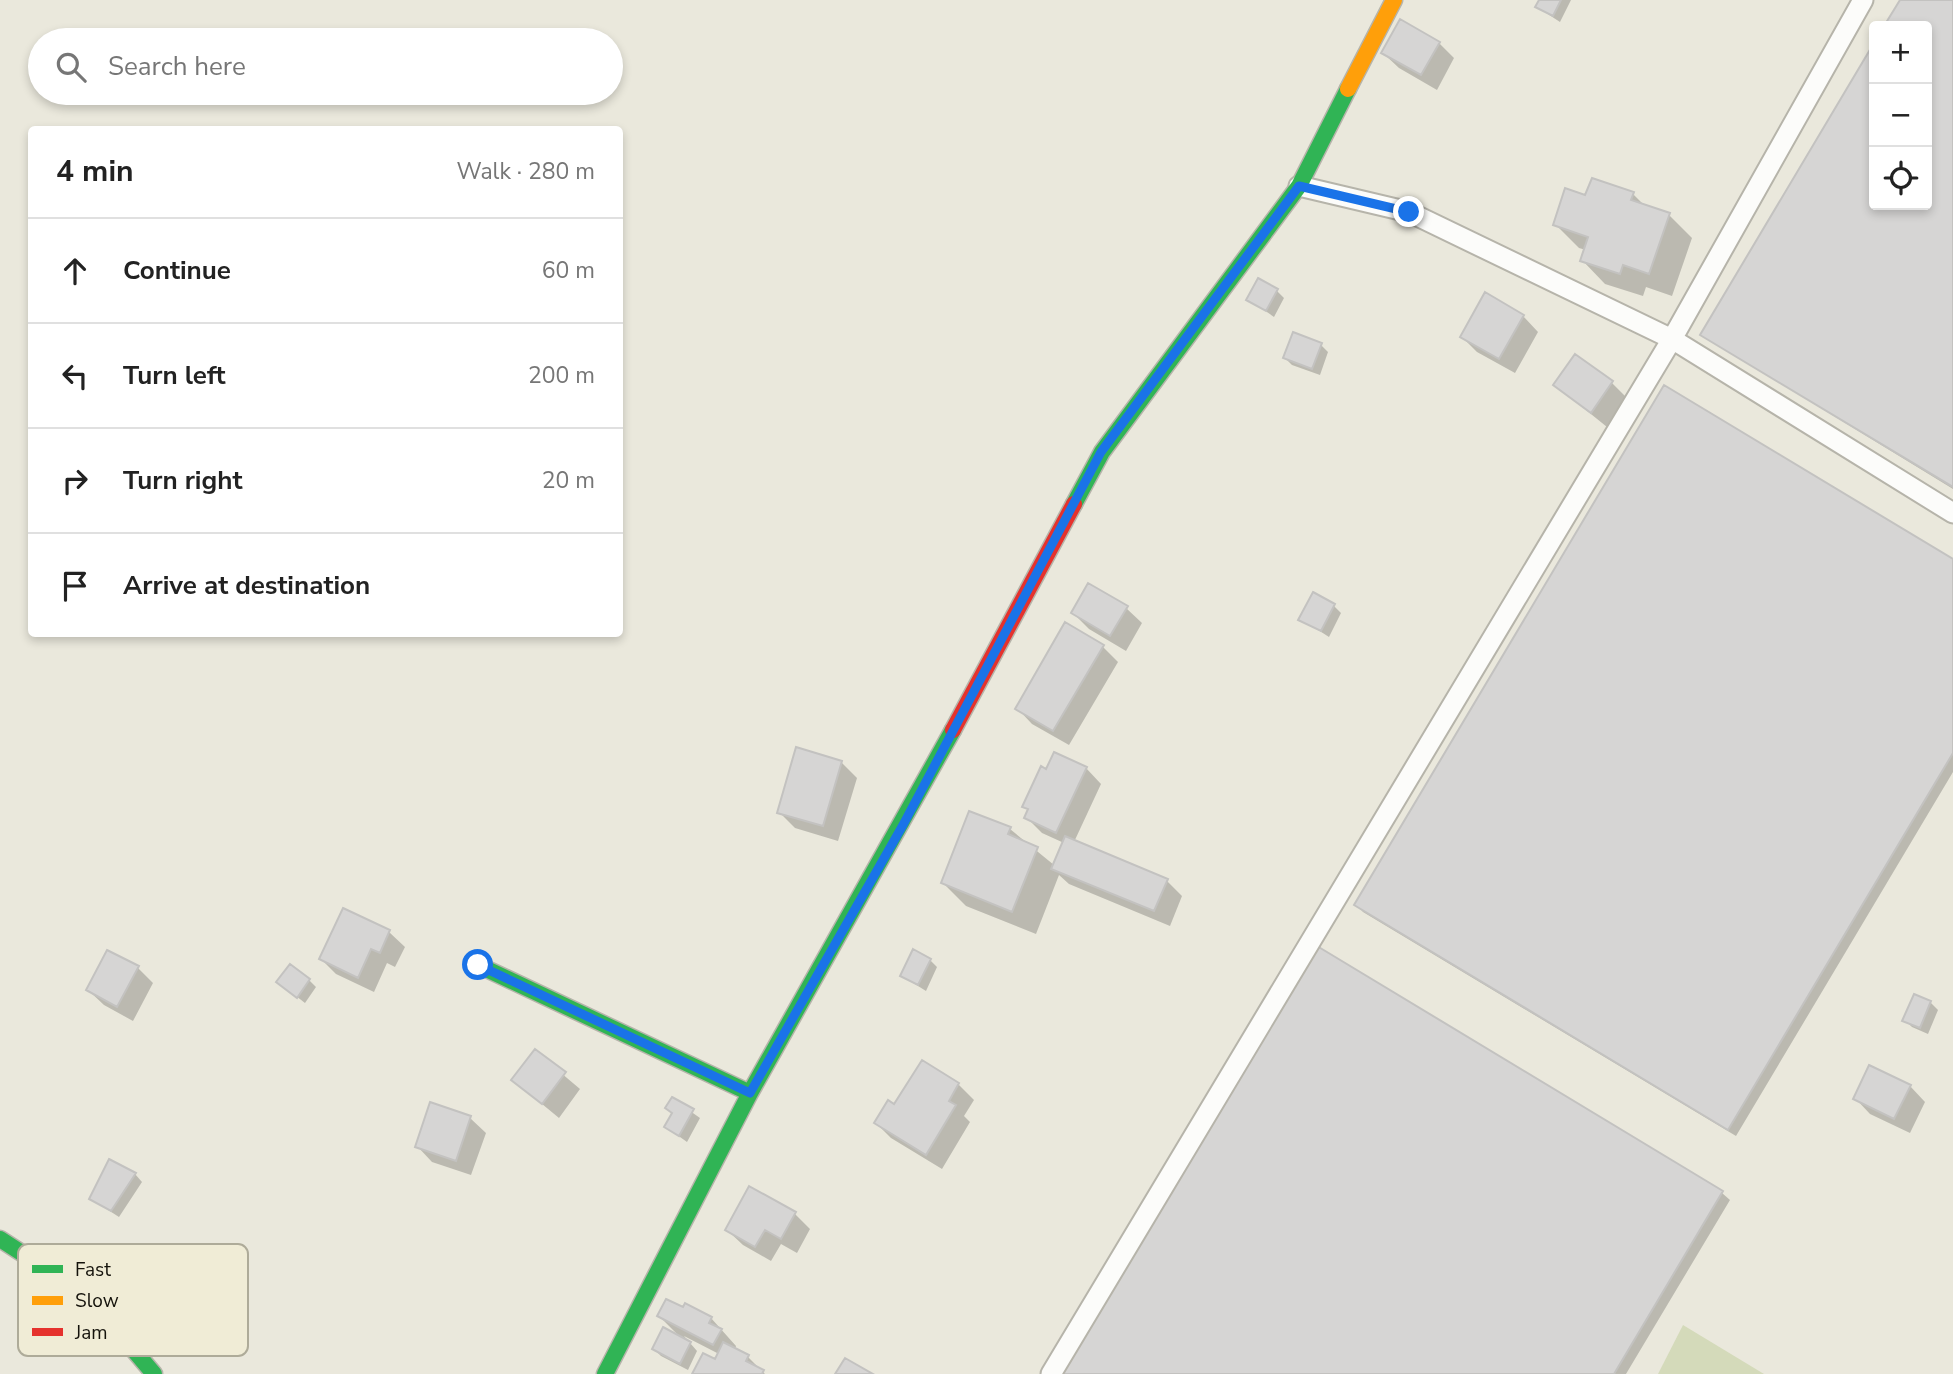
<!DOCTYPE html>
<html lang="en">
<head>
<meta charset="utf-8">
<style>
	:root { --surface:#fff; --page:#f6f6f6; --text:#222; --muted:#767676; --line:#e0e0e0 }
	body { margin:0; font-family:"Nunito Sans",sans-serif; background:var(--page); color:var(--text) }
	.controls { position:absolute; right:21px; top:21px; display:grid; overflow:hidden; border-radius:7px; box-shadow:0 4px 10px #0003 }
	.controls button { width:63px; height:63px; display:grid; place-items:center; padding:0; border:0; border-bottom:2px solid var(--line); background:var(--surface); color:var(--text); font:35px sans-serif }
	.stop { position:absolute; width:21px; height:21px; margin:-16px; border:5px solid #1a73e8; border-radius:50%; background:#fff }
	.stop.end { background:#1a73e8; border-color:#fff; box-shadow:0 2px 7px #0008 }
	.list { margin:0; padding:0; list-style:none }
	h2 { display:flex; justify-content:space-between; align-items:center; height:91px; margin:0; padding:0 28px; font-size:30px }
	h2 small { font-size:23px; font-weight:400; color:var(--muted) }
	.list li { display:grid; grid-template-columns:46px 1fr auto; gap:21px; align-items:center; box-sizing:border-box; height:105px; padding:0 28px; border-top:2px solid var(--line) }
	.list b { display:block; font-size:26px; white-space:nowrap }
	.list em { font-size:23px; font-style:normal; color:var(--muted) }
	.icon { flex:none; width:38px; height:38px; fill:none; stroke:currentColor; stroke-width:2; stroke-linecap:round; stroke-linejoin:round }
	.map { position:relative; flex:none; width:1953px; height:1374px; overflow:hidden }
	.search { position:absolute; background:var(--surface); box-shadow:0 4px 10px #0003; left:28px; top:28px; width:595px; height:77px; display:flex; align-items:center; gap:18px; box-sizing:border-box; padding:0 24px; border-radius:38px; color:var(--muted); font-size:26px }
	.panel { position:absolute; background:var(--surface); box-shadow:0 4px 10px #0003; left:28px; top:126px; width:595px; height:511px; border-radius:7px }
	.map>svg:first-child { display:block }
	.green { fill:#d4daba }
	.shadow { fill:#0003 }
	.building { fill:#d6d5d4; stroke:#c3c2c0; stroke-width:2 }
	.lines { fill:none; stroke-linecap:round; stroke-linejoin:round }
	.lane-casing { stroke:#b6b4aa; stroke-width:23 }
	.fast-casing { stroke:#b6b4aa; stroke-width:19 }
	.slow-casing { stroke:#b6b4aa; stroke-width:19 }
	.jam-casing { stroke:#b6b4aa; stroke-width:19 }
	.lane { stroke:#fcfcfa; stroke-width:19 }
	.fast { stroke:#30b455; stroke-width:16 }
	.slow { stroke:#ff9f0a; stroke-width:16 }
	.jam { stroke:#e5322d; stroke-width:16 }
	.route { stroke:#1a73e8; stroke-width:9 }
	.key { fill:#f0ecd6; stroke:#aeab99; stroke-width:2 }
	.key-label { font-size:19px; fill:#14120b }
</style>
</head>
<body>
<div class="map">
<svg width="1953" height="1374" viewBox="0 0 1953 1374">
	<rect width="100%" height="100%" fill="#eae8dc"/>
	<path class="green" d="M1683 1325 1764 1374H1658Z"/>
	<path class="shadow" d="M1541 0H1571L1560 22 1537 7Z
		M1902 0H1953V489L1702 335 1874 46V205H1927V26H1886Z
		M1439 43 1454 58 1437 90 1399 68 1383 53Z
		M1633 194 1646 207 1669 215 1692 238 1672 296 1646 287 1643 296 1605 284 1582 260 1586 250 1579 248 1555 224 1586 198Z
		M1277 291 1284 298 1274 317 1248 299Z
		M1523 316 1538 332 1515 373 1477 352 1462 337Z
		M1321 345 1328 352 1320 375 1292 365 1285 358Z
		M1612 383 1627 398 1607 427 1555 385Z
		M1953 561V772L1736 1136 1363 912 1356 904Z
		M1334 606 1341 613 1329 637 1301 619Z
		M1126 608 1142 623 1126 651 1089 629 1073 613Z
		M1102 646 1118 662 1069 745 1032 724 1017 708Z
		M841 762 857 778 838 841 795 828 779 812Z
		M1086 768 1101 784 1074 842 1167 881 1182 896 1170 926 1069 884 1059 875 1036 934 966 906 943 883 1010 829 1054 865 1064 843 1042 833 1026 817 1029 811 1024 807 1047 771Z
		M389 932 405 947 395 967 387 963 374 992 336 974 321 959Z
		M1318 949 1722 1193 1730 1200 1626 1374H1064Z
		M930 960 937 967 926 991 902 976Z
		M138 968 153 983 133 1021 104 1005 88 990Z
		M309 980 316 987 305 1003 278 982Z
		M1930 1002 1938 1010 1928 1034 1912 1027 1905 1020Z
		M535 1051 580 1089 559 1118 513 1080Z
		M922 1062 958 1084 974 1100 964 1116 970 1122 942 1169 891 1138 876 1123 895 1107Z
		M1910 1086 1925 1102 1910 1133 1870 1114 1855 1098Z
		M673 1099 700 1118 687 1142 666 1127 673 1114Z
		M470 1118 486 1133 471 1175 432 1162 417 1146Z
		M135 1174 142 1182 119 1217 91 1199Z
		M795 1214 810 1229 797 1253 781 1244 771 1261 743 1245 727 1230Z
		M659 1316 711 1318 736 1346 735 1350 748 1357 765 1374H694L715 1361 719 1354 684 1336 697 1351 688 1370 661 1356 654 1349 680 1337Z"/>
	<path class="building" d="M1539 0H1561L1553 16 1535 7Z
		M1900 0H1953V487L1700 335 1874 43V205H1927V26H1884Z
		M1400 19 1440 42 1421 75 1381 53Z
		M1592 178 1634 192 1631 200 1670 213 1649 274 1623 265 1620 274 1580 261 1588 237 1553 225 1565 188 1585 195Z
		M1258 278 1278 289 1266 311 1246 300Z
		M1485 292 1524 315 1499 359 1460 337Z
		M1293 332 1322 343 1312 369 1283 358Z
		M1575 354 1613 381 1591 413 1553 385Z
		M1664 385 1953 559V753L1728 1130 1354 905Z
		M1088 583 1128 606 1110 636 1071 613Z
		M1313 592 1335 604 1321 631 1298 620Z
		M1065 622 1104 645 1053 731 1015 709Z
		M796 747 842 761 823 826 777 813Z
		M1054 752 1087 767 1056 833 1024 818 1028 809 1022 807 1041 766 1046 769Z
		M969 811 1011 827 1008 834 1038 847 1012 912 941 883Z
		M1065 836 1168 879 1154 911 1051 869Z
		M343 908 390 930 380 953 371 949 358 978 319 959Z
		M1317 946 1723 1191 1614 1374H1061Z
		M913 949 931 959 918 985 900 976Z
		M107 950 139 966 117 1007 86 990Z
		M290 964 310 979 297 998 276 982Z
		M1914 994 1931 1001 1920 1028 1902 1021Z
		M535 1049 566 1072 542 1104 511 1080Z
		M922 1060 959 1083 949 1101 956 1105 926 1155 874 1123 888 1100 894 1104Z
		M1869 1065 1911 1085 1894 1119 1853 1099Z
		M672 1097 694 1109 679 1136 664 1127 672 1113 665 1108Z
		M430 1102 471 1116 456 1161 415 1147Z
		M109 1159 136 1173 111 1211 89 1199Z
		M749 1186 796 1212 781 1239 765 1230 755 1247 725 1230Z
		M666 1299 683 1307 685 1303 712 1317 709 1323 722 1329 713 1345 657 1316Z
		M663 1327 691 1342 680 1364 652 1349Z
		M723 1342 749 1355 746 1361 764 1370 762 1374H692L703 1353 715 1359Z
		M845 1358 873 1374H835Z"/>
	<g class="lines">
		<g class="lane-casing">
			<path id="lane" d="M1299 186 1409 212 1672 339 1953 513
				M1051 1374 1672 339 1863 0"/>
		</g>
		<g class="fast-casing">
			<path id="fast" d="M1074 504 1102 452 1299 186 1348 89
				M478 965 750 1093
				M0 1239 88 1296 154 1374
				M605 1374 750 1093 953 730"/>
		</g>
		<g class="slow-casing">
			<path id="slow" d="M1348 89 1394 0"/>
		</g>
		<g class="jam-casing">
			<path id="jam" d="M953 730 1074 504"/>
		</g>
		<use href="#lane" class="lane"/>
		<use href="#fast" class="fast"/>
		<use href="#slow" class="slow"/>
		<use href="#jam" class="jam"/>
	</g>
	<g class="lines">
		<path class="route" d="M478 965 750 1093 903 825 1101 452 1299 186 1409 212"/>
	</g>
	<rect x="18" y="1244" width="230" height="112" rx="10" class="key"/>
	<rect x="32" y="1265" width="31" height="8" fill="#30b455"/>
	<rect x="32" y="1296" width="31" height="9" fill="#ff9f0a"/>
	<rect x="32" y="1328" width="31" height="8" fill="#e5322d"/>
	<g class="key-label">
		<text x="75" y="1276">Fast</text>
		<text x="75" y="1307">Slow</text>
		<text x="75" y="1339">Jam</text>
	</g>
</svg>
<div class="controls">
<button>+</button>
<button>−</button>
<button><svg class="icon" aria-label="locate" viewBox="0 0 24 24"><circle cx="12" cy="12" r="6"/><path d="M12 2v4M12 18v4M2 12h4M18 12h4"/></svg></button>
</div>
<div class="stop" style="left:478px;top:965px"></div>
<div class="stop end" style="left:1409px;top:212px"></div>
<div class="search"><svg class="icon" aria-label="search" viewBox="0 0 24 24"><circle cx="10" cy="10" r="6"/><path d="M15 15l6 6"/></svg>Search here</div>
<section class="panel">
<h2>4 min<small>Walk · 280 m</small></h2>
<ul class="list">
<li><svg class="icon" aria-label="ahead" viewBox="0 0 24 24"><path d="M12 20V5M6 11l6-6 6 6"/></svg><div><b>Continue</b></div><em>60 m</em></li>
<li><svg class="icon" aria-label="left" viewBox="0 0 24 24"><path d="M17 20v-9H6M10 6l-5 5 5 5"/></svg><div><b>Turn left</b></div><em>200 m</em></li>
<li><svg class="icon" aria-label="right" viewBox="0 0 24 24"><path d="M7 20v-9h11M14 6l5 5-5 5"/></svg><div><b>Turn right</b></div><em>20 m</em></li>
<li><svg class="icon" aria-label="arrive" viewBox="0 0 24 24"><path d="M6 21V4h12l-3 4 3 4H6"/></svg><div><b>Arrive at destination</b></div></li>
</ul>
</section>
</div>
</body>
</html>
